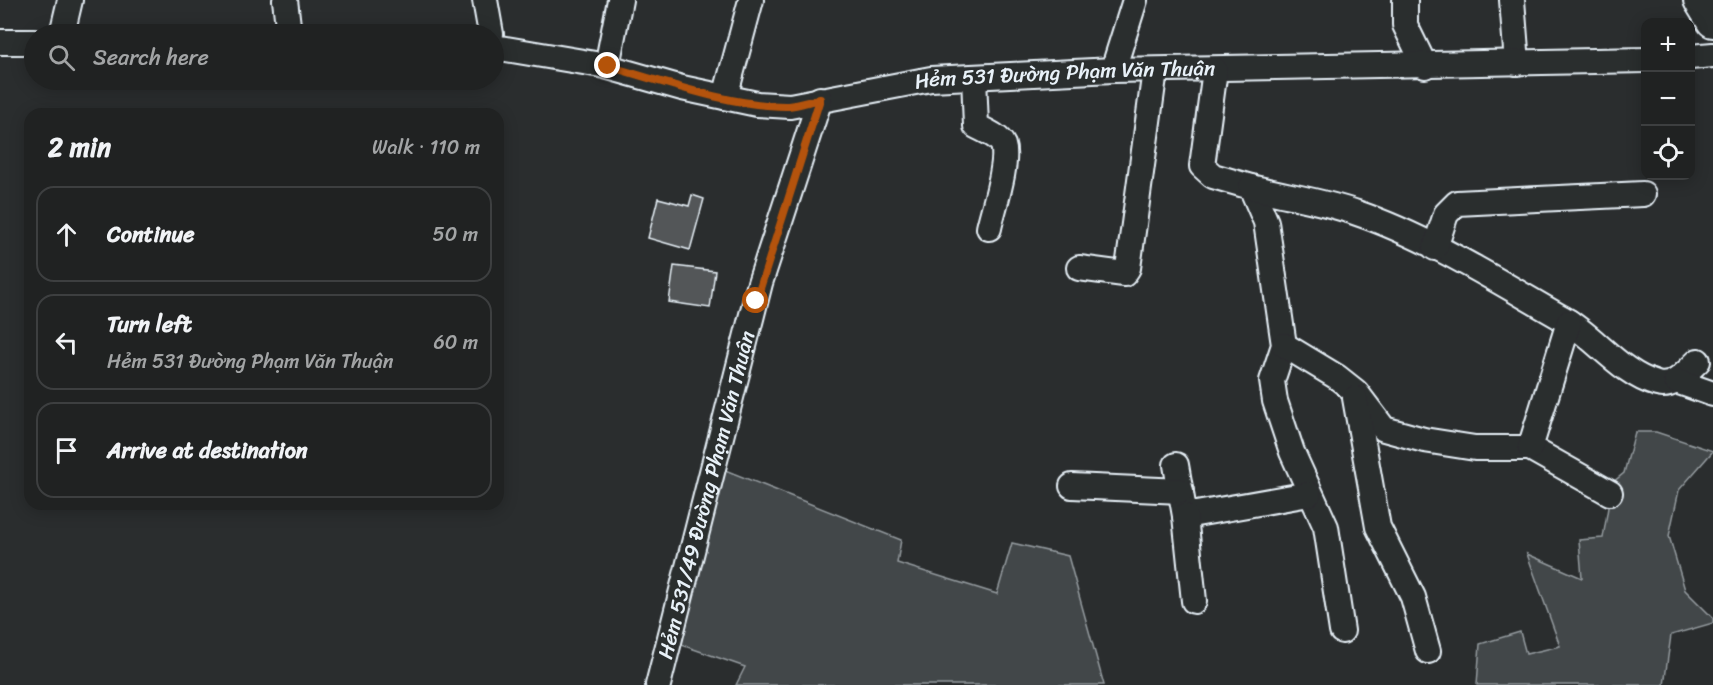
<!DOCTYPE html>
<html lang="en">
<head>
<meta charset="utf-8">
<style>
	:root { --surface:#202222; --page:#2d2f2f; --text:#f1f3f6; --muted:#a2a4a5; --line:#3d3f40 }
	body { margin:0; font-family:Sriracha,sans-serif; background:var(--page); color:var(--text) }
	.controls { position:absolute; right:18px; top:18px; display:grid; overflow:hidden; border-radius:12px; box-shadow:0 3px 15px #0003 }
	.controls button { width:54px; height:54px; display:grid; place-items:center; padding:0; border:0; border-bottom:2px solid var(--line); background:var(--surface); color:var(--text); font:30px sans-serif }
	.stop { position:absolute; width:18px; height:18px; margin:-14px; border:4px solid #b45309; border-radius:50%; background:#fff }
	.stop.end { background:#b45309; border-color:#fff; box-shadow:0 2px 6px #0008 }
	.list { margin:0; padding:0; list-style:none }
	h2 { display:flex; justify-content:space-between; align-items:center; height:78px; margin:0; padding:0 24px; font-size:26px }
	h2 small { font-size:20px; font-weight:400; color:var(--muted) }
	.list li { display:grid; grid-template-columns:39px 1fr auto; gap:18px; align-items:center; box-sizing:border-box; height:96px; margin:0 12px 12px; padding:0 12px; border:2px solid var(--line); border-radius:18px }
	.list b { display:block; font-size:22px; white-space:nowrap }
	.list p { margin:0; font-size:20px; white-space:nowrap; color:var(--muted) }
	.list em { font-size:20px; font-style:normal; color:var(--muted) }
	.icon { flex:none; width:33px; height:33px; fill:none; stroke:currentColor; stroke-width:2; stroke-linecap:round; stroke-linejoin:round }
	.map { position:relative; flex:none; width:1713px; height:685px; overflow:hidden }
	.search { position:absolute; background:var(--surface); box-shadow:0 3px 15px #0003; left:24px; top:24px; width:480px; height:66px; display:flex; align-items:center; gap:15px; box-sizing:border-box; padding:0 21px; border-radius:33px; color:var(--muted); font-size:22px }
	.panel { position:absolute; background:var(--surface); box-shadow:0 3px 15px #0003; left:24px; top:108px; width:480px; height:402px; border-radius:18px }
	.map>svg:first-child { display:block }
	.green { fill:#424648; stroke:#959ca0; stroke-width:1.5 }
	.building { fill:#535759; stroke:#e8f1f8; stroke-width:1.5 }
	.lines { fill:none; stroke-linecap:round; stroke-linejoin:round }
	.minor-casing { stroke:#e8f1f8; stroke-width:28 }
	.major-casing { stroke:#e8f1f8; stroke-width:36 }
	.minor { stroke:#2a2d2e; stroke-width:24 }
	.major { stroke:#2a2d2e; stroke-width:32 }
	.route { stroke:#b45309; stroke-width:8 }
	.labels { text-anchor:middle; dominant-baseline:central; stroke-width:4.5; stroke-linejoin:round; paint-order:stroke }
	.street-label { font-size:21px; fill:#e8f1f8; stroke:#2a2d2e }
</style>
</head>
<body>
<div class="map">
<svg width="1713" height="685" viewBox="0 0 1713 685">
	<rect width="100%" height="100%" fill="#2a2d2e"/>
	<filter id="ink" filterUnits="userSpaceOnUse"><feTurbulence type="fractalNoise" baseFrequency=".0167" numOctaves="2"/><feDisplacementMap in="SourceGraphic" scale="12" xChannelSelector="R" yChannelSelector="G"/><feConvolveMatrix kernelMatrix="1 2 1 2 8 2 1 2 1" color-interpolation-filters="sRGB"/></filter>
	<g filter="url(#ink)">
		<path class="green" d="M1635 432H1656L1713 451 1679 490 1669 536 1685 590 1713 618V623L1671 635 1664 685H1477L1480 644 1520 632 1526 654 1560 646 1527 554 1582 578 1579 540 1603 538 1612 483 1624 473Z
			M725 470 901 540 897 563 997 594 1012 543 1068 556 1104 685H736L745 667 679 644Z"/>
		<path class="building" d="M692 195 704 199 690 250 648 238 658 198 689 206Z
			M674 266 715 271 710 308 669 302Z"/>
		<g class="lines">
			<g class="minor-casing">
				<g id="minor">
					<path d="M285 0 289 34"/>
					<path d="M485 0 491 34"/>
					<path d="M1405 0V25L1425 66"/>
					<path d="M1512 0 1517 63"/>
					<path d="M62 34 70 0"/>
					<path d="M0 42H34"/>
					<path id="s1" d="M494 47 601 65 682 88 757 104 790 106 931 79 1113 70 1646 60"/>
					<path d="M1690 57 1713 55"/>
					<path d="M607 66 620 0"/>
					<path d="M1113 70 1135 0"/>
					<path d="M1215 70 1202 166 1213 176 1251 187 1266 222 1284 345 1272 381 1275 401 1292 452 1326 527 1342 631"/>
					<path d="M974 77 976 126C985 131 999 136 1003 145 1009 163 993 209 989 228"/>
					<path d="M725 97 751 0"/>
					<path d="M1251 187C1286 196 1323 201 1357 213 1428 237 1499 282 1564 319 1595 337 1621 374 1657 384 1674 389 1687 371 1698 361"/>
					<path d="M1435 248 1446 214 1457 203 1643 194"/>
					<path d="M1079 268 1124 274 1128 268 1155 70"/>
					<path d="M1284 345 1337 377 1356 392 1384 429 1424 440 1475 448H1530L1610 493"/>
					<path d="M1676 381 1713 394"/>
					<path d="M1355 398 1378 527 1413 597 1428 651"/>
					<path d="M1530 448 1569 322"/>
					<path d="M1176 465 1185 516 1309 494"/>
					<path d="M1072 486 1181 491"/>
					<path d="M1185 516 1194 601"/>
					<path id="s2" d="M658 685 760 283 820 99"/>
				</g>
			</g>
			<g class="major-casing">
				<path id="major" d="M1700 0 1713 21"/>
			</g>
			<use href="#minor" class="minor"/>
			<use href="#major" class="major"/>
		</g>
	</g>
	<g class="lines" filter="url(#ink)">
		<path class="route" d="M608 66C660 81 734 107 788 106 798 105 810 101 820 99L756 301"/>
	</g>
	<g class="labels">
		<g class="street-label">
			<text stroke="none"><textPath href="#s1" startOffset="580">Hẻm 531 Đường Phạm Văn Thuận</textPath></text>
			<text stroke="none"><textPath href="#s2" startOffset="196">Hẻm 531/49 Đường Phạm Văn Thuận</textPath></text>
		</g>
	</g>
</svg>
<div class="controls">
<button>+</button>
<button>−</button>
<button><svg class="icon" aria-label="locate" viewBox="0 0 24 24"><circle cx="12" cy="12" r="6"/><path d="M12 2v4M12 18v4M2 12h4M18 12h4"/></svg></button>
</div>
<div class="stop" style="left:756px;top:301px"></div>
<div class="stop end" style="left:608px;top:66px"></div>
<div class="search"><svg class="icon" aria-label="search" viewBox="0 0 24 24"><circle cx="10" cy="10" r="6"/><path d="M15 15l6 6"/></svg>Search here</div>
<section class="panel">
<h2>2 min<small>Walk · 110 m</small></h2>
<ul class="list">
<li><svg class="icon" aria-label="ahead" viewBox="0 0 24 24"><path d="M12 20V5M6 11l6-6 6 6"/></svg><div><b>Continue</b></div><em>50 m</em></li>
<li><svg class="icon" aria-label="left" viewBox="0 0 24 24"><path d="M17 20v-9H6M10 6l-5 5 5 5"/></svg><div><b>Turn left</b><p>Hẻm 531 Đường Phạm Văn Thuận</p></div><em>60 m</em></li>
<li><svg class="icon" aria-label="arrive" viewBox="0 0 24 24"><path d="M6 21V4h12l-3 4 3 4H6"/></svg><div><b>Arrive at destination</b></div></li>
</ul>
</section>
</div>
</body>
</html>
